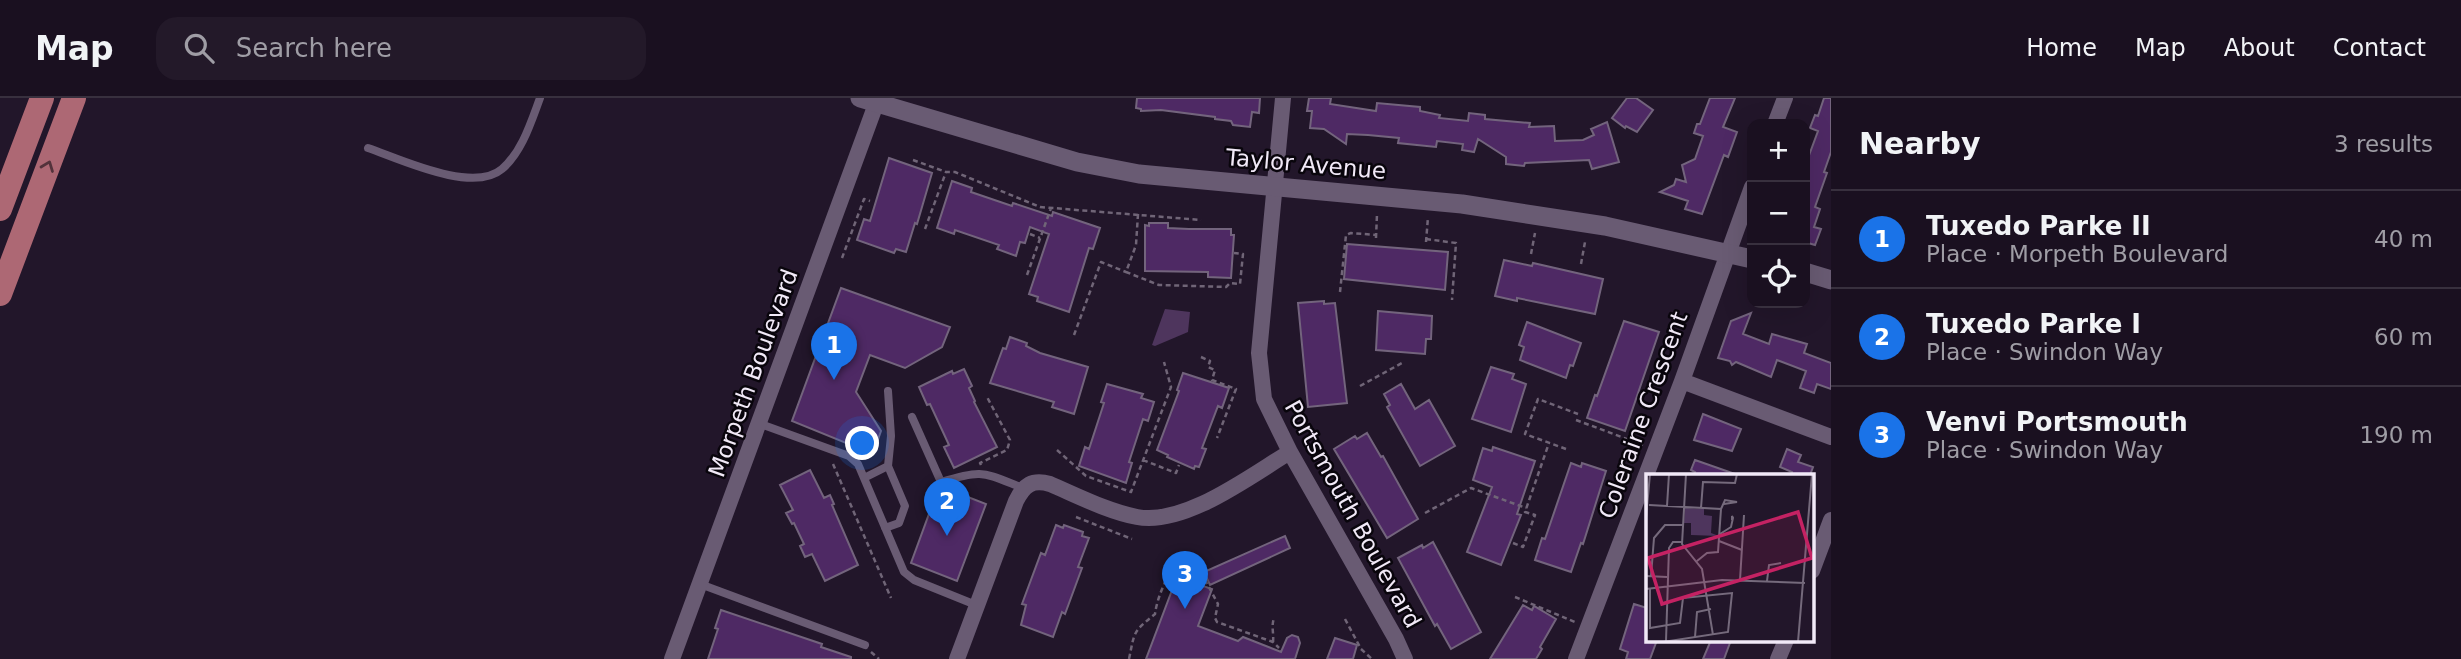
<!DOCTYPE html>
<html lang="en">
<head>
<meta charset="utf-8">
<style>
	:root { --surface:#1a1020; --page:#231929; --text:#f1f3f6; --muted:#9f9da5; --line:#38303e; --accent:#1a73e8 }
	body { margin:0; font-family:"DejaVu Sans",sans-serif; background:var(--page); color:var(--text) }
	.controls { position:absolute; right:21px; top:21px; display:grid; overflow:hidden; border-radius:14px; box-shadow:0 7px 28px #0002 }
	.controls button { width:63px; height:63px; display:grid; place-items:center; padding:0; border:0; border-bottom:2px solid var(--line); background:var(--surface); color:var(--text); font:35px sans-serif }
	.you { position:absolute; left:863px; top:346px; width:24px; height:24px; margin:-18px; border:5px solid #fff; border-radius:50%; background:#1a73e8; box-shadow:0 0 0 10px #1a73e833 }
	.badge { display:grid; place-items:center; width:46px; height:46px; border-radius:50%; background:var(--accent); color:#fff; font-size:23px; font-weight:700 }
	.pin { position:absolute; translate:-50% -58px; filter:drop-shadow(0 2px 4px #0008) }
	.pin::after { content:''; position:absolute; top:37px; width:24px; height:21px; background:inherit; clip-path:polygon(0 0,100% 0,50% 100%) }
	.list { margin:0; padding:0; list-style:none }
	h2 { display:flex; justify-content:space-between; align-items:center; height:91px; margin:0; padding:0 28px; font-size:30px }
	h2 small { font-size:23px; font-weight:400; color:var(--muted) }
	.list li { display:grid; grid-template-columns:46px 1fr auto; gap:21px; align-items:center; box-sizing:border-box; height:98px; padding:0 28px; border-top:2px solid var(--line) }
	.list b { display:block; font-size:26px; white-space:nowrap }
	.list p { margin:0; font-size:23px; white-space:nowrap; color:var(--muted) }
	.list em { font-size:23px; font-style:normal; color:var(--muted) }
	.icon { flex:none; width:38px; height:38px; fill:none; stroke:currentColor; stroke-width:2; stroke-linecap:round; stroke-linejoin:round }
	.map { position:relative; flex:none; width:1831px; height:561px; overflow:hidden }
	header { display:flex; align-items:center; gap:42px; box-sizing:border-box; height:98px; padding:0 35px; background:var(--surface); border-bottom:2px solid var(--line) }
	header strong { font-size:33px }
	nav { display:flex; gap:38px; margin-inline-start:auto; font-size:24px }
	.search { width:490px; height:63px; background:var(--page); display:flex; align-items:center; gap:18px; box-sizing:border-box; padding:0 24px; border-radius:21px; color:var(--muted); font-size:26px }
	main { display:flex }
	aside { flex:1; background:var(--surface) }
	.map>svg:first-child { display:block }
	.green { fill:#4e355d }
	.building { fill:#4e2964; stroke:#73647d; stroke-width:2 }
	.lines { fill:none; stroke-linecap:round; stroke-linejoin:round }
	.path { stroke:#706577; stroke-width:2.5; stroke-dasharray:5 3.5; stroke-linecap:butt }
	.service { stroke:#695b73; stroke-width:8 }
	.minor { stroke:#695b73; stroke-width:16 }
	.tertiary { stroke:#695b73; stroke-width:19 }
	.primary { stroke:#ad6874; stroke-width:24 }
	.oneway { stroke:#53323b }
	.labels { text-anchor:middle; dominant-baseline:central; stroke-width:5; stroke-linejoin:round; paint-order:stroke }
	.street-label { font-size:23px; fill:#f1e9f7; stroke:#09050c }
	.inset-road { fill:none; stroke:#756a7c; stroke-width:2 }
	.view { fill:#c42263; fill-opacity:0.15; stroke:#c42263; stroke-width:3.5 }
	.inset-edge { fill:none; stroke:#f1e9f7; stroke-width:3.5 }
</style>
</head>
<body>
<header>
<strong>Map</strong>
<div class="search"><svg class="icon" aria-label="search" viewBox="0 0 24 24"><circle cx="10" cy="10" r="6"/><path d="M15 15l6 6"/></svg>Search here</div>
<nav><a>Home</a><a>Map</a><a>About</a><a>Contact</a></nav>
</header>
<main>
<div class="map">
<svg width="1831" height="561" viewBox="0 0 1831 561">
	<rect width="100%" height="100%" fill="#22162a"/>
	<path class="green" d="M1165 211 1190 214 1188 234 1155 248 1152 247Z"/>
	<path class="building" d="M1137 0H1260L1259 15 1252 14 1250 29 1233 27 1231 23 1215 21V19L1161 12 1141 13V11L1136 10Z
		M1309 0H1331L1330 6 1376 13 1377 5 1420 9V13L1440 17 1439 20 1468 23 1469 15 1485 17V21L1530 25 1529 29 1554 28 1555 43 1583 42 1594 37 1591 31 1607 24 1619 64 1592 71 1589 62 1525 65 1524 68 1506 66V59L1478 41 1474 54 1462 52 1463 46 1437 43 1436 49 1398 45 1399 40 1368 37 1347 36 1346 46 1324 31 1310 30 1312 13H1307Z
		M1627 0H1636L1653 12 1637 34 1626 28 1625 30 1612 20Z
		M1710 0H1735L1723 29 1737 34 1728 59 1724 57 1702 116 1685 111 1688 103 1660 94 1674 87 1676 81 1686 84 1682 67 1695 61 1703 38 1694 35 1697 26H1700Z
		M1824 0H1831V54L1824 74 1827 75 1815 109 1820 111 1814 129 1821 131 1815 147 1808 145 1806 150 1805 87 1808 77 1805 76V58L1808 60 1818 33 1810 30 1815 17 1818 18Z
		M889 60 932 75 917 126 915 125 906 154 896 151 894 155 857 142 864 121 870 123Z
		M952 83 972 90 971 94 1012 108 1013 105 1052 118 1053 114 1100 130 1093 151 1089 150 1069 214 1037 203 1038 199 1029 196 1049 136 1030 129 1025 145 1020 144 1016 158 997 151 999 147 955 132 954 136 937 130Z
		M1149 125H1168V130L1189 131H1231V137H1234L1231 180 1208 179V174L1145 173V127L1149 128Z
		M1347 146 1448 154 1445 192 1344 181Z
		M1504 162 1532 168 1533 165 1603 181 1595 216 1517 200V203L1495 198Z
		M841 190 950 229 942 249 905 270 870 257 856 294 881 333 873 356 792 323Z
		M1324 203V206L1335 205 1347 305 1308 309 1298 205Z
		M1378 213 1432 218 1431 241H1426L1425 256 1376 252Z
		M1751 215 1743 236 1769 246 1772 236 1807 246 1804 255 1831 265V291L1817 286 1814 295 1800 290 1806 273 1777 262 1771 279 1736 264 1732 267 1730 263 1718 260 1731 223Z
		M1624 223 1659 234 1625 333 1587 320 1595 297 1597 298Z
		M1527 224 1581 245 1573 268 1570 267 1566 280 1520 262 1524 249 1519 247Z
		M1010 239 1027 245 1026 248 1040 255 1088 269 1074 316 1052 309 1054 304 990 285 1003 250 1006 251Z
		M1491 269 1514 276 1512 281 1526 286 1511 334 1472 321Z
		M964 271 972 288 969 290 975 303 974 304 997 349 954 370 944 349 949 347 930 306 927 307 919 289 952 273 953 276Z
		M1183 275 1229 290 1222 310 1218 308 1202 350 1206 351 1199 369 1195 368 1194 371 1167 359 1168 357 1157 352 1179 293 1177 292Z
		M1107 286 1143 296 1141 300 1154 304 1148 323 1143 321 1129 364 1132 365 1126 385 1079 368 1085 349 1089 351 1104 305 1101 304Z
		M1401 286 1415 311 1429 302 1455 348 1420 368 1387 309 1390 307 1384 296Z
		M1703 316 1741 331 1732 353 1694 342Z
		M1367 335 1381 359 1383 358 1418 421 1387 440 1334 351 1355 338 1357 341Z
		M1493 349 1535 363 1517 416 1521 417 1501 467 1467 454 1492 389 1473 382 1483 350 1492 353Z
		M1787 351 1801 357 1798 364 1813 369 1810 377H1791L1792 374 1780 369Z
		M1695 362 1735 376V377H1694L1695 374 1691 372Z
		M1571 365 1581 369 1582 365 1606 373 1583 446 1581 445 1571 474 1535 462 1542 440 1545 441Z
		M810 372 824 400 830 397 834 406 832 407 858 467 825 483 812 456 805 459 800 448 804 446 794 425 792 426 786 415 793 412 780 387Z
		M955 394 986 406 957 483 911 465 933 405 949 410Z
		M1056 427 1063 430 1064 427 1083 434 1082 438 1089 440 1078 469 1082 470 1065 516 1062 514 1053 539 1021 527 1026 507 1022 506 1041 455 1045 457Z
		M1285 438 1290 450 1210 487 1204 474Z
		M1433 444 1481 534 1451 551 1437 526 1435 528 1398 460 1422 447 1423 450Z
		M1177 479 1212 491 1198 528 1238 543 1243 539 1281 554 1287 540 1292 537 1298 539 1300 545 1295 561H1146Z
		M1634 506 1647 510V542H1657L1650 561H1626L1628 554 1620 551Z
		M1523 507 1532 512 1534 508 1556 521 1540 549 1542 551 1536 561H1490Z
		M721 512 822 546 821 549 851 559V561H708L718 531 715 530Z
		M1335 540 1357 547 1353 561H1327Z
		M1711 542H1731L1724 561H1703Z"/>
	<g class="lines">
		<path class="path" d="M913 62 946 74H955L1040 109 1201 122
			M1138 116 1136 147 1126 174 1159 187 1226 189 1230 185 1240 186 1243 156 1234 155
			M925 131 946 74
			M1030 136 1040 140
			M1376 140 1377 116
			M1426 141 1456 145 1452 202
			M1426 144 1428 119
			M1531 156 1535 135
			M842 160 864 101 870 103
			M1581 166 1585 144
			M1027 177 1051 110
			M1340 194 1346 137 1351 135 1376 137
			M1074 237 1101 164 1126 174
			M1201 259 1210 263 1208 269 1215 272 1212 282 1236 291 1217 340
			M1360 288 1402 265
			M1576 322 1643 347
			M1566 351 1525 336 1538 301 1578 316
			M1057 352 1086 378 1131 394 1171 289 1164 264
			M1143 362 1176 375 1179 367
			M833 366 891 500
			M981 367 980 365 1007 352 1010 342 987 299
			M1425 415 1471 390 1526 410
			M1076 419 1132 441
			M1513 445 1523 449 1535 417 1525 414 1549 345
			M1515 499 1575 524
			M1345 521 1361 551 1372 561
			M1273 544C1274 535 1271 529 1274 520
			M871 554 879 561
			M1129 561C1135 533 1132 535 1155 516 1157 500 1166 480 1175 467L1186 469 1193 480H1204L1218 506 1215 520 1217 524 1273 544 1279 550"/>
		<path class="service" d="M368 50C400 61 473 96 502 71 522 54 531 24 540 0
			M912 319 941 384C983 371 982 374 1023 390
			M758 325 849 358 858 366 904 474 914 482 976 507
			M864 380 888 368
			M885 430 899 425 905 408 888 368 891 338 888 293
			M700 486 865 547"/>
		<path class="minor" d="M1283 0 1259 255 1264 301 1290 354 1396 541 1405 561
			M1775 26 1785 0
			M1682 283 1831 339
			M1812 473 1831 422
			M672 561 876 6
			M957 561 1016 403C1024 387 1032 381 1050 386 1078 398 1107 413 1137 419 1185 428 1250 378 1290 354
			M1576 561 1682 283 1752 89
			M1778 561 1786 542"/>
		<path class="tertiary" d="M860 0 1077 64 1139 76 1462 106 1605 128 1752 161
			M1805 174 1831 182"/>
		<path class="primary" d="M0 111 42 0
			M0 196 74 0"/>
	</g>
	<defs><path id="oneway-chevron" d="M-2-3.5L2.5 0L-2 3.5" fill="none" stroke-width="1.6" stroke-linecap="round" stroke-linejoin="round" transform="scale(1.75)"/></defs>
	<use class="oneway" href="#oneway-chevron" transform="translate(48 68) rotate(-69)"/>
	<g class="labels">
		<g class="street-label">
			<text transform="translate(1306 66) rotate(5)">Taylor Avenue</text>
			<text transform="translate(753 275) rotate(-70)">Morpeth Boulevard</text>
			<text transform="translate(1643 317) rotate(-70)">Coleraine Crescent</text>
			<text transform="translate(1353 416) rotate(61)">Portsmouth Boulevard</text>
		</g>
	</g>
	<g transform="translate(1646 376)">
		<rect width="168" height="168" fill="#22162a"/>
		<path d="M39 34 58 35V41L66 42 65 59 73 62 45 61V49H38Z" fill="#4e355d"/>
		<path class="inset-road" d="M40 0 36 70 56 95 67 161M3 31 75 35 72 78 61 79 51 87M21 32 23 0M55 34 57 8 89 9 91 0M75 35 79 26 91 28 78 30M0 44 4 0M74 60 85 53 87 44 86 42V46M73 67 96 76M0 102 21 103M5 102 8 64 19 51H37M94 106 98 41M121 107 123 91 135 89M0 115 76 106 159 109M4 115V154L34 149 37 124 86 119 82 158 17 168M49 163 51 138 65 135M20 167 23 74 27 68H36M152 168 166 0"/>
		<path class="view" d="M152 38 166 84 16 130 2 84Z"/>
		<rect width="168" height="168" class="inset-edge"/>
	</g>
</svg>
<div class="controls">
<button>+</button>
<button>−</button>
<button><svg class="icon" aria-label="locate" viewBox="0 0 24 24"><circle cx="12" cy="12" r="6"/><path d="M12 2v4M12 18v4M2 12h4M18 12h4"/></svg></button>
</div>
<div class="you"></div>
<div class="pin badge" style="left:834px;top:282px">1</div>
<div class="pin badge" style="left:947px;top:438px">2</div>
<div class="pin badge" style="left:1185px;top:511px">3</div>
</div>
<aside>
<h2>Nearby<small>3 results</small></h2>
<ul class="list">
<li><span class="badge">1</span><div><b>Tuxedo Parke II</b><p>Place · Morpeth Boulevard</p></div><em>40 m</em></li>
<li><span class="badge">2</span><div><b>Tuxedo Parke I</b><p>Place · Swindon Way</p></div><em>60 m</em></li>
<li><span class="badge">3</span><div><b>Venvi Portsmouth</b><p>Place · Swindon Way</p></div><em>190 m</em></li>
</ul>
</aside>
</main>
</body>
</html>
